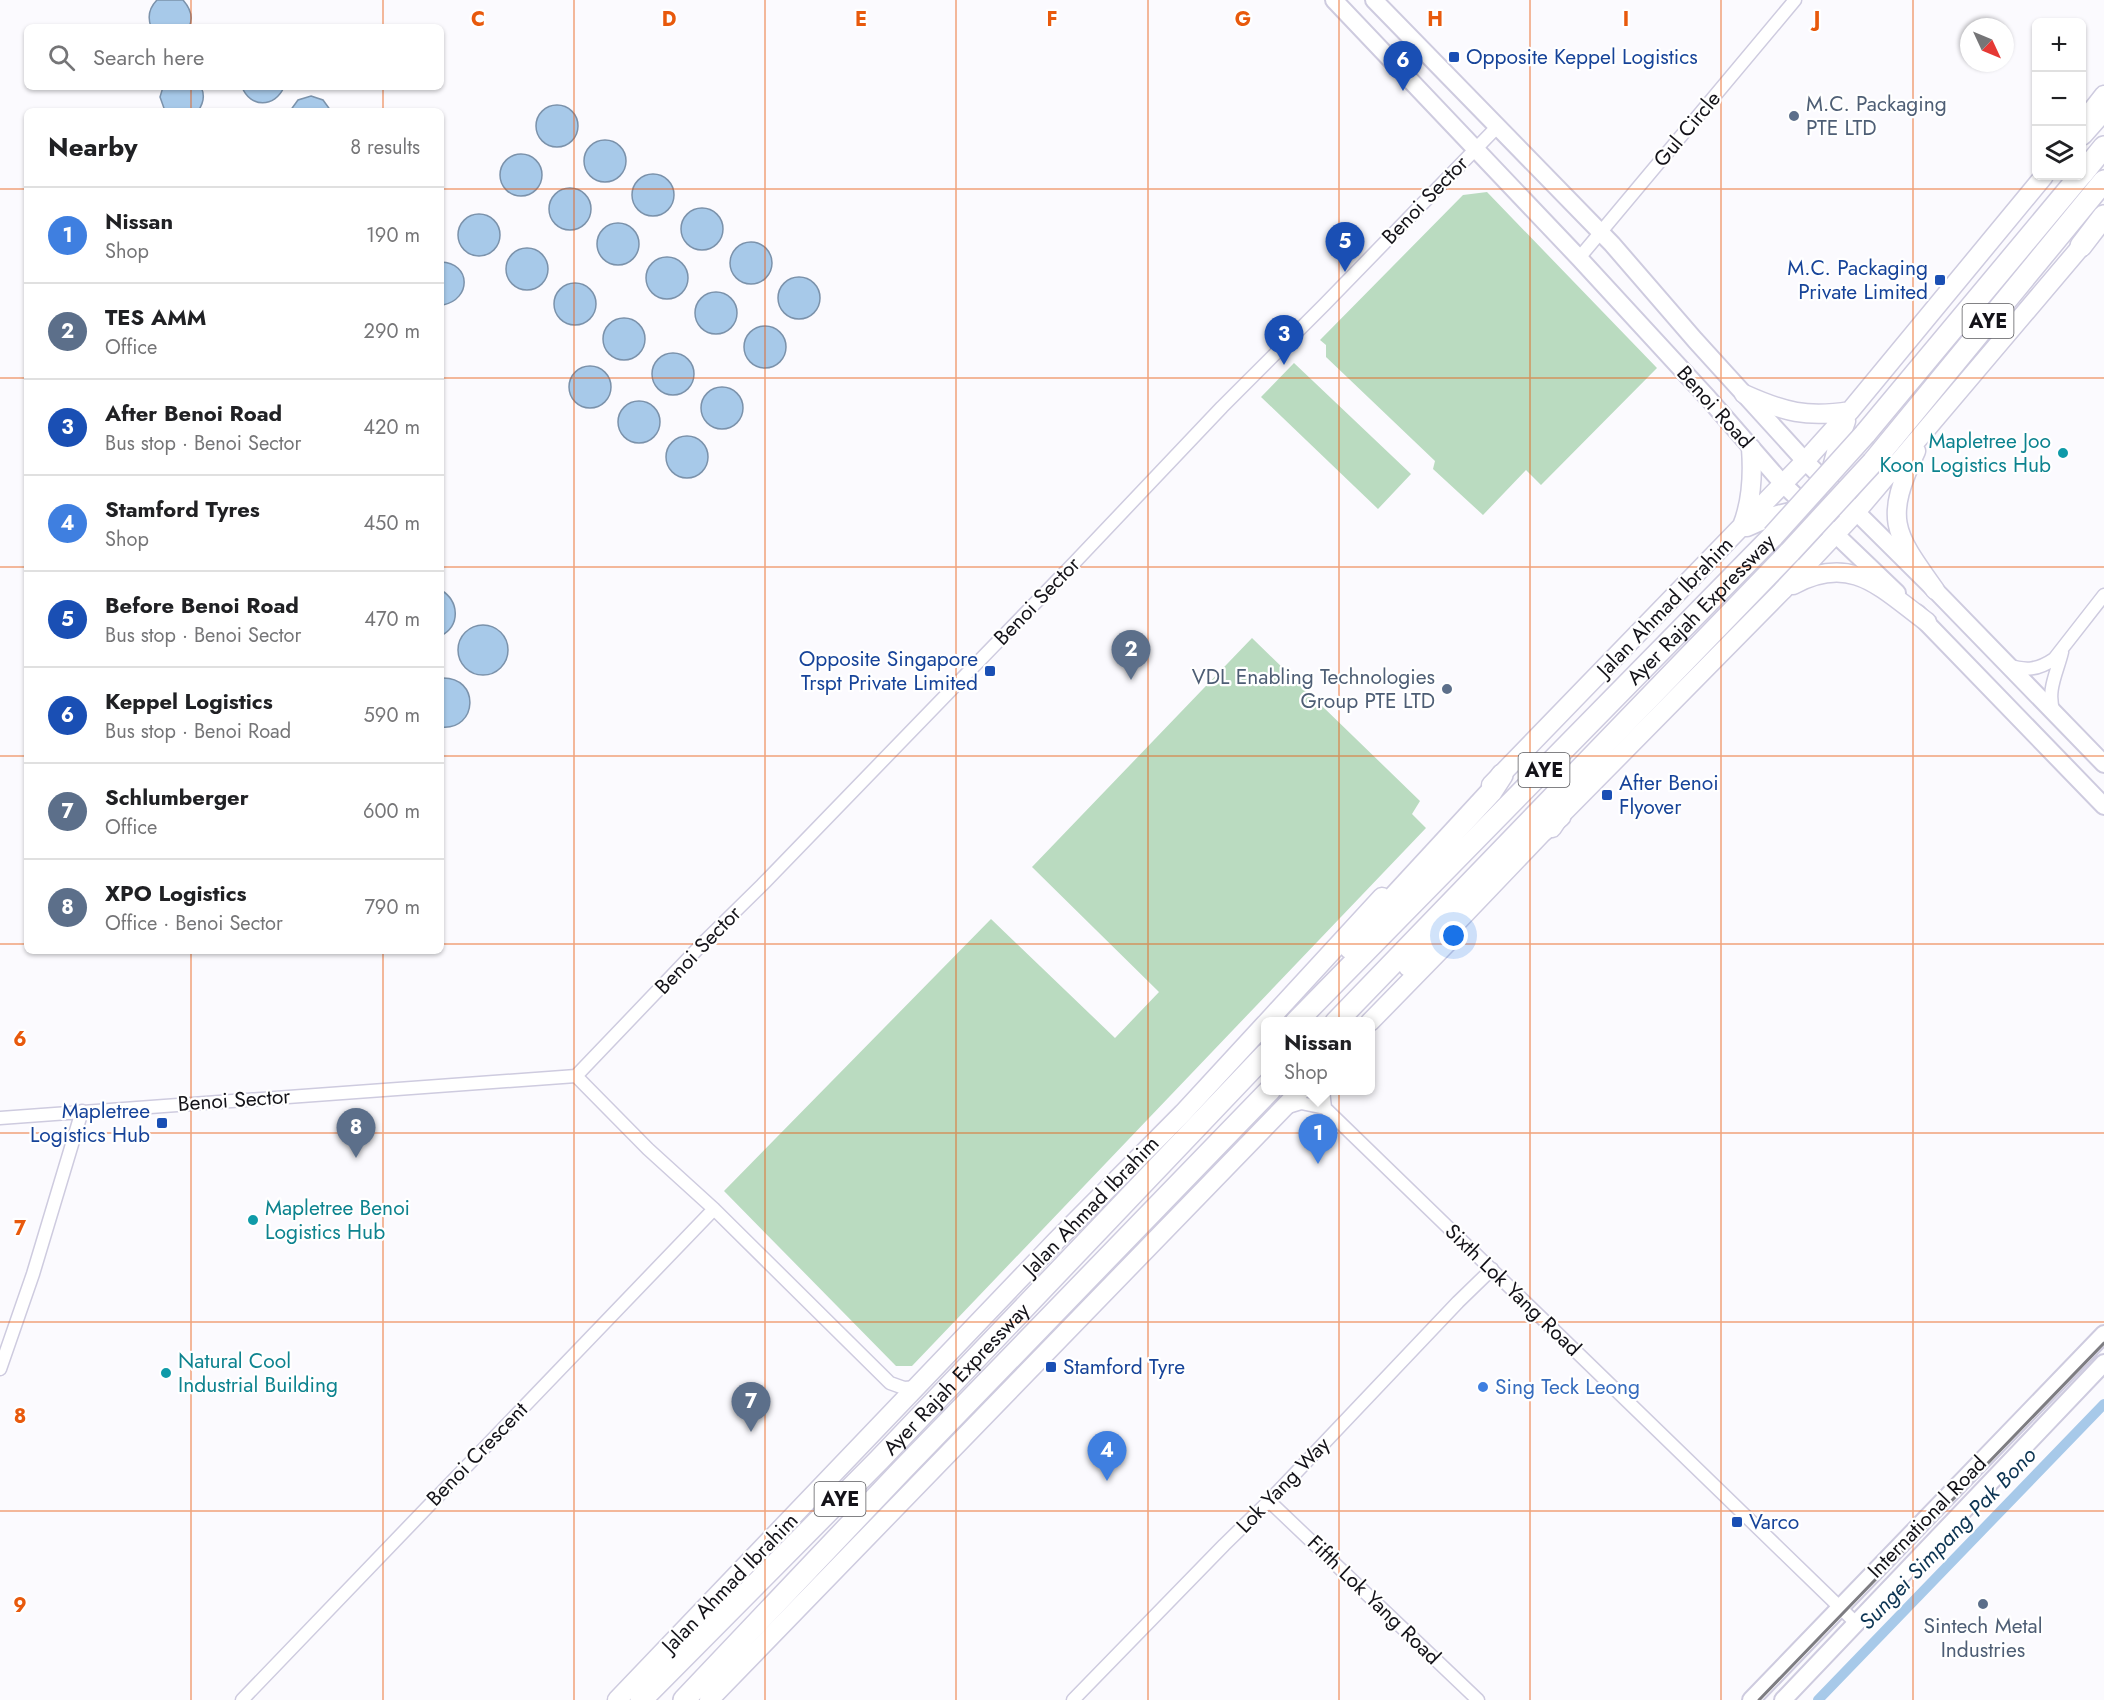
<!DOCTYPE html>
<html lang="en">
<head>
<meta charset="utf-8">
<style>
	:root { --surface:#fff; --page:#f6f6f6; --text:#202124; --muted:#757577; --line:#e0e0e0; --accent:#1a73e8 }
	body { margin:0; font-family:Jost,sans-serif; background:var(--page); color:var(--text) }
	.controls { position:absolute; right:18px; top:18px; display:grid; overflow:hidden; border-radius:9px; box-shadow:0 2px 4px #0004 }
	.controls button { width:54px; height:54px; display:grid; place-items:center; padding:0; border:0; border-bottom:2px solid var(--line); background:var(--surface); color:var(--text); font:30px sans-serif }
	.compass { position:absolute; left:1960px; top:18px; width:54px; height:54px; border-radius:50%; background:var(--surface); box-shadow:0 2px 4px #0004; rotate:134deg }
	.you { position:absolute; left:1454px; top:936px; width:21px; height:21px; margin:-15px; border:4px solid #fff; border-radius:50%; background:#1a73e8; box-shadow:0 0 0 9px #1a73e833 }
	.badge { display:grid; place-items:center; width:39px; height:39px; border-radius:50%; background:var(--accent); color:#fff; font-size:20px; font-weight:700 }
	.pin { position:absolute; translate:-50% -50px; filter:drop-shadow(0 2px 3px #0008) }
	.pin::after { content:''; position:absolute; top:32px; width:21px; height:18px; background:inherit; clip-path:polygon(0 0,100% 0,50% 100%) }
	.popup { position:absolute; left:1261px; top:1017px; width:114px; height:78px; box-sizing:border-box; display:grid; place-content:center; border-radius:9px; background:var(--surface); filter:drop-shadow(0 2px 4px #0005); font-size:20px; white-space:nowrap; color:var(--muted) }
	.popup b { font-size:22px; color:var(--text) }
	.popup::after { content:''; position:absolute; left:50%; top:100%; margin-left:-12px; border:12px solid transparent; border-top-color:var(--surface) }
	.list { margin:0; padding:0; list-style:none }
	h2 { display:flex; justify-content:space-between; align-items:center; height:78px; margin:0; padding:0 24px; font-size:26px }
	h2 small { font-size:20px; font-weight:400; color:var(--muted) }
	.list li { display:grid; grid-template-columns:39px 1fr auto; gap:18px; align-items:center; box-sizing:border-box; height:96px; padding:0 24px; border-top:2px solid var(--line) }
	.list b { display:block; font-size:22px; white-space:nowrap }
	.list p { margin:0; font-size:20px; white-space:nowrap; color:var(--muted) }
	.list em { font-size:20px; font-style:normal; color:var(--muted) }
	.icon { flex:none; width:33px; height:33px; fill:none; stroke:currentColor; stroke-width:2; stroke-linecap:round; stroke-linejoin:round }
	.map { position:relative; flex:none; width:2104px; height:1700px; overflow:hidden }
	.search { position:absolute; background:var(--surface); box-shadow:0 2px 4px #0004; left:24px; top:24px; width:420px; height:66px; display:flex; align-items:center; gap:15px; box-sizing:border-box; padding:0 21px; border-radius:9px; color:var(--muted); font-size:22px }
	.panel { position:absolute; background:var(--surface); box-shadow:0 2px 4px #0004; left:24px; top:108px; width:420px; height:846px; border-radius:9px }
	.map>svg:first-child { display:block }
	.green { fill:#badbc0 }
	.water { fill:#a7c9e9; stroke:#7b92ab; stroke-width:1.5 }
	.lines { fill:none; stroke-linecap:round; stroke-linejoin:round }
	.canal { stroke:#a7c9e9; stroke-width:10 }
	.minor-casing { stroke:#cecbdf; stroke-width:15 }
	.secondary-casing { stroke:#cecbdf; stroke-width:20 }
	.primary-casing { stroke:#cecbdf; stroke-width:21 }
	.motorway-casing { stroke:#cecbdf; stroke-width:24 }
	.minor { stroke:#fff; stroke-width:12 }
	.secondary { stroke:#fff; stroke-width:16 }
	.primary { stroke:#fff; stroke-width:18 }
	.motorway { stroke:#fff; stroke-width:21 }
	.rail { stroke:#7e7d82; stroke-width:3 }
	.motorway-bridge-casing { stroke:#cecbdf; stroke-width:24; stroke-linecap:butt }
	.motorway-bridge { stroke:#fff; stroke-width:21 }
	.grid { fill:none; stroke:#e8590c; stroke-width:1.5; stroke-opacity:0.55 }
	.transit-dot { fill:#1a4fb4; stroke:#fff; stroke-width:2 }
	.service-dot { fill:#5c6f8a; stroke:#fff; stroke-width:2 }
	.culture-dot { fill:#0f9aa8; stroke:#fff; stroke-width:2 }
	.shop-dot { fill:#3f7fe0; stroke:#fff; stroke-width:2 }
	.labels { text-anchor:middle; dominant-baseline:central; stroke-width:4.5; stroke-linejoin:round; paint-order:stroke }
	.shield { fill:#fff; stroke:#5a5a5e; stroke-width:1.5 }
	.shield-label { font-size:20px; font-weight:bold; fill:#141319 }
	.transit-label { font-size:21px; fill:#164399; stroke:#fff; text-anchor:start }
	.service-label { font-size:21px; fill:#4e5e75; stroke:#fff; text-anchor:start }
	.street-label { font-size:21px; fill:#141319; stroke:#fff }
	.culture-label { font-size:21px; fill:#0d838f; stroke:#fff; text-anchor:start }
	.shop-label { font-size:21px; fill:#366cbe; stroke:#fff; text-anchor:start }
	.water-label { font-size:22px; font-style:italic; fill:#0c3453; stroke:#fff }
	.grid-label { font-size:20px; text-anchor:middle; font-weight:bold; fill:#e8590c; stroke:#fff; stroke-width:4.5; stroke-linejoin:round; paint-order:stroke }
</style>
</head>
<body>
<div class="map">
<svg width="2104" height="1700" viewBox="0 0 2104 1700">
	<rect width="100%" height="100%" fill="#fbfafe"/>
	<path class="green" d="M1487 192 1657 368 1541 485 1526 470 1483 515 1433 469 1435 461 1326 357V345L1320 340 1463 195Z
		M1294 363 1411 474 1378 509 1261 397Z
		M1252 638 1420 801 1412 814 1426 828 912 1366H896L724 1191 991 919 1115 1038 1159 992 1032 867Z"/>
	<path class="water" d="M157 0H183C190 8 194 17 189 27H151C147 16 149 8 157 0Z
		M163 87H201C205 95 203 104 198 111H165L160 97Z
		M242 87H284C275 108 250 108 242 87Z
		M311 96 323 100 331 111H290L298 100Z
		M536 126a21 21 0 1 1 42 0a21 21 0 1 1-42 0Z
		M584 161a21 21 0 1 1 42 0a21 21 0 1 1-42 0Z
		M500 175a21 21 0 1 1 42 0a21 21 0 1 1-42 0Z
		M632 195a21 21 0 1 1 42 0a21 21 0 1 1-42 0Z
		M549 209a21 21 0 1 1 42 0a21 21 0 1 1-42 0Z
		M681 229a21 21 0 1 1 42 0a21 21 0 1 1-42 0Z
		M458 235a21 21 0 1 1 42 0a21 21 0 1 1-42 0Z
		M597 244a21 21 0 1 1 42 0a21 21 0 1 1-42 0Z
		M730 263a21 21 0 1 1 42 0a21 21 0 1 1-42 0Z
		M506 269a21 21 0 1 1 42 0a21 21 0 1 1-42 0Z
		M646 278a21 21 0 1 1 42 0a21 21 0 1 1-42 0Z
		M441 262C471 263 472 299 443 305H441Z
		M778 298a21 21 0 1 1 42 0a21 21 0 1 1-42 0Z
		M554 304a21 21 0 1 1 42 0a21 21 0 1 1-42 0Z
		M695 313a21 21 0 1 1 42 0a21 21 0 1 1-42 0Z
		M603 339a21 21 0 1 1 42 0a21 21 0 1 1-42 0Z
		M744 347a21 21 0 1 1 42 0a21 21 0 1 1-42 0Z
		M652 374a21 21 0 1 1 42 0a21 21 0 1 1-42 0Z
		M569 387a21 21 0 1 1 42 0a21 21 0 1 1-42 0Z
		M701 408a21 21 0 1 1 42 0a21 21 0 1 1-42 0Z
		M618 422a21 21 0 1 1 42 0a21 21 0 1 1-42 0Z
		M666 457a21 21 0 1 1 42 0a21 21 0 1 1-42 0Z
		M441 590C459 601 461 625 441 636Z
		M458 650a25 25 0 1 1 50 0a25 25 0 1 1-50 0Z
		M441 678C481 676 478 731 441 727Z"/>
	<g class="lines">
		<path class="canal" d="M1818 1700 2104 1404"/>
		<g class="minor-casing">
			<path id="minor" d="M1579 258 1795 0
				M2008 665C2026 671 2038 670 2054 659L2104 595
				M2054 713C2046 691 2057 673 2062 652
				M576 1076 648 1149 714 1209 890 1383 904 1388 918 1387
				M1323 1090 1325 1108
				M1288 1107 1301 1103 1325 1108 1856 1623
				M0 1118 576 1076 706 940 762 885 1075 562 1222 407 1324 305 1498 126
				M0 1369 33 1274 82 1111
				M1269 1501 1478 1700
				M242 1700 714 1209
				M1073 1700 1224 1545 1269 1501 1458 1302 1492 1269"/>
		</g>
		<g class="secondary-casing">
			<path id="secondary" d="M1334 0 1580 259 1708 398 1783 484 1897 593
				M1374 0 1612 244 1695 340 1805 461 1935 590 2104 764
				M1917 613 2104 806
				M1751 1700 2104 1334
				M1783 1700 2104 1363"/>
		</g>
		<g class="primary-casing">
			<path id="primary" d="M2086 118 2104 95
				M1744 394C1784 412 1807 418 1850 411
				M1916 451C1884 520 1893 531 1935 590
				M1830 475 1839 441 1846 421
				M1742 526C1752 501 1753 474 1751 448
				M1747 527C1778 512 1808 506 1842 507
				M1793 585C1852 553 1881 588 1927 622
				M1491 785 1805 461 1850 411 2044 176
				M1552 828 1560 816 1782 591 1857 511 2090 236
				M1267 1022 1382 897
				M1370 1022 1455 935
				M617 1700 1056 1241 1183 1113 1266 1023
				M709 1700 1301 1090"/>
		</g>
		<g class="motorway-casing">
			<g id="motorway">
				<path d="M2082 134 2104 109"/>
				<path d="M2082 174 2104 147"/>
				<path d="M2081 246 2104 216"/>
				<path d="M1865 434 2080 176"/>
				<path d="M1873 462 2104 181"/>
				<path d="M1350 948 1395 896 1491 792 1502 775"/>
				<path d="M1409 966 1456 921 1541 832 1560 816"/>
				<path id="s1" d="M1296 1022 1773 536"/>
				<path d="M1336 1022 1790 552"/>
				<path id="s2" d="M641 1700 879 1460 1266 1054"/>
				<path d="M684 1700 903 1469 1270 1090"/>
			</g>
		</g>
		<use href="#minor" class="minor"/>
		<use href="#secondary" class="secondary"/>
		<use href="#primary" class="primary"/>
		<use href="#motorway" class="motorway"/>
		<path class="rail" d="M1759 1700 2104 1343"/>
		<g class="motorway-bridge-casing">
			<path id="motorway-bridge" d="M1773 536 1865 434
				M1790 552 1873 462"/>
		</g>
		<use href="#motorway-bridge" class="motorway-bridge"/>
	</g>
	<path class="grid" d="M191 0V27M383 0V27M574 0V1700M765 0V1700M956 0V1700M1148 0V1700M1339 0V1700M1530 0V1700M1721 0V1700M1913 0V1700M191 87V111M383 87V111M0 189H27M441 189H2104M0 378H27M441 378H2104M0 567H27M441 567H2104M0 756H27M441 756H2104M0 944H27M441 944H2104M191 951V1700M383 951V1700M0 1133H2104M0 1322H2104M0 1511H2104"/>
	<g class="transit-dot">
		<rect x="1448" y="51" width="12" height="12" rx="3"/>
		<rect x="1934" y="274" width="12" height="12" rx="3"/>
		<rect x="984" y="665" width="12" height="12" rx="3"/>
		<rect x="1601" y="789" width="12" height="12" rx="3"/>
		<rect x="156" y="1117" width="12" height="12" rx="3"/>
		<rect x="1045" y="1361" width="12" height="12" rx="3"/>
		<rect x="1731" y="1516" width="12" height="12" rx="3"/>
	</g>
	<g class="service-dot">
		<circle cx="1794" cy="116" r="6"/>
		<circle cx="1447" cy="689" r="6"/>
		<circle cx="1983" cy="1604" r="6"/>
	</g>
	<g class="culture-dot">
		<circle cx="2063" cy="453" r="6"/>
		<circle cx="253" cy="1220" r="6"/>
		<circle cx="166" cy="1373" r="6"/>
	</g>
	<circle class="shop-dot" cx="1483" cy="1387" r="6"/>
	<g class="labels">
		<g class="shield">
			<rect x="1962.5" y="304" width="51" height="34" rx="4.5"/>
			<rect x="1518.5" y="753" width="51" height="34" rx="4.5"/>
			<rect x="814.5" y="1482" width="51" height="34" rx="4.5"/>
		</g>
		<g class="shield-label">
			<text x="1988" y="321">AYE</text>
			<text x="1544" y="770">AYE</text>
			<text x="840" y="1499">AYE</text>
		</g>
		<g class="transit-label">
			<text x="1466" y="57">Opposite Keppel Logistics</text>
			<text x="1928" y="268" text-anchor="end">M.C. Packaging<tspan x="1928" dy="24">Private Limited</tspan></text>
			<text x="978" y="659" text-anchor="end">Opposite Singapore<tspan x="978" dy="24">Trspt Private Limited</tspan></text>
			<text x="1619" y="783">After Benoi<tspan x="1619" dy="24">Flyover</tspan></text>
			<text x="150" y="1111" text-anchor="end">Mapletree<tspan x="150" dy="24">Logistics Hub</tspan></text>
			<text x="1063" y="1367">Stamford Tyre</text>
			<text x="1749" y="1522">Varco</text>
		</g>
		<g class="service-label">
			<text x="1806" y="104">M.C. Packaging<tspan x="1806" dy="24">PTE LTD</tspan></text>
			<text x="1435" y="677" text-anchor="end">VDL Enabling Technologies<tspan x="1435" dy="24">Group PTE LTD</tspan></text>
			<text x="1983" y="1626" text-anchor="middle">Sintech Metal<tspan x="1983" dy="24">Industries</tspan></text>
		</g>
		<g class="street-label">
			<text transform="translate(1687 129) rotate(-50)">Gul Circle</text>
			<text transform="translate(1425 200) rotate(-46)">Benoi Sector</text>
			<text transform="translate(1715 407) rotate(48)">Benoi Road</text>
			<text transform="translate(1037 601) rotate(-46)">Benoi Sector</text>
			<text transform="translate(1665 607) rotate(-46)">Jalan Ahmad Ibrahim</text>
			<text stroke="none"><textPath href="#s1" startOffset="578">Ayer Rajah Expressway</textPath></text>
			<text transform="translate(698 950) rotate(-46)">Benoi Sector</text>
			<text transform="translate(234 1100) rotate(-4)">Benoi Sector</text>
			<text transform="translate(1091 1206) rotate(-46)">Jalan Ahmad Ibrahim</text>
			<text transform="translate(1513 1290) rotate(44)">Sixth Lok Yang Road</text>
			<text stroke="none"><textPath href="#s2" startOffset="450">Ayer Rajah Expressway</textPath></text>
			<text transform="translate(477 1454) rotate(-46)">Benoi Crescent</text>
			<text transform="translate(1283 1485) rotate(-46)">Lok Yang Way</text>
			<text transform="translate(1927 1517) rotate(-46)">International Road</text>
			<text transform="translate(730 1583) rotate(-46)">Jalan Ahmad Ibrahim</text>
			<text transform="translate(1374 1600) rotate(44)">Fifth Lok Yang Road</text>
		</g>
		<g class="culture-label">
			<text x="2051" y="441" text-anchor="end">Mapletree Joo<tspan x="2051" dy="24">Koon Logistics Hub</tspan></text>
			<text x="265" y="1208">Mapletree Benoi<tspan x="265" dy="24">Logistics Hub</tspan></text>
			<text x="178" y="1361">Natural Cool<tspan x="178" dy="24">Industrial Building</tspan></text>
		</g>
		<g class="shop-label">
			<text x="1495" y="1387">Sing Teck Leong</text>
		</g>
		<g class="water-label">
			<text transform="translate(1947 1538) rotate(-46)">Sungei Simpang Pak Bono</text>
		</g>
	</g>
	<g class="grid-label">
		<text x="478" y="26">C</text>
		<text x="669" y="26">D</text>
		<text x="861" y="26">E</text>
		<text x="1052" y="26">F</text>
		<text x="1243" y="26">G</text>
		<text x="1435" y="26">H</text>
		<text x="1626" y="26">I</text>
		<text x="1817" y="26">J</text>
		<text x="20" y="1046">6</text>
		<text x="20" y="1235">7</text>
		<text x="20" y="1423">8</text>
		<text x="20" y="1612">9</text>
	</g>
</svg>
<div class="controls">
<button>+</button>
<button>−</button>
<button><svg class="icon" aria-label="layers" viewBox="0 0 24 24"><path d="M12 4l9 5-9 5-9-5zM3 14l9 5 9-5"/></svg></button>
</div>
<svg class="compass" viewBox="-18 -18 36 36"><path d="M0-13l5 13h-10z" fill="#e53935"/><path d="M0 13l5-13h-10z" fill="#757577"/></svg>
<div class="you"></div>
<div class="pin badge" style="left:1318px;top:1164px;background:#3f7fe0">1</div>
<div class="popup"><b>Nissan</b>Shop</div>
<div class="pin badge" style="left:1131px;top:680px;background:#5c6f8a">2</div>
<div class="pin badge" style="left:1284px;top:365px;background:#1a4fb4">3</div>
<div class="pin badge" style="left:1107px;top:1481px;background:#3f7fe0">4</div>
<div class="pin badge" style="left:1345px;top:272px;background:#1a4fb4">5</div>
<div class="pin badge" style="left:1403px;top:91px;background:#1a4fb4">6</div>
<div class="pin badge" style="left:751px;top:1432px;background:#5c6f8a">7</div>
<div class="pin badge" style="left:356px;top:1158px;background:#5c6f8a">8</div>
<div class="search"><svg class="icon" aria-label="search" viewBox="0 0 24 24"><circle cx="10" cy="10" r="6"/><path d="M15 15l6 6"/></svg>Search here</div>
<section class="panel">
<h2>Nearby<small>8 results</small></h2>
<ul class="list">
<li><span class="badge" style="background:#3f7fe0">1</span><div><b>Nissan</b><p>Shop</p></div><em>190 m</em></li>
<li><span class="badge" style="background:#5c6f8a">2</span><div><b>TES AMM</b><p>Office</p></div><em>290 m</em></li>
<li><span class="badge" style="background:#1a4fb4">3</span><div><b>After Benoi Road</b><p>Bus stop · Benoi Sector</p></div><em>420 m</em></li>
<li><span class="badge" style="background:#3f7fe0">4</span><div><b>Stamford Tyres</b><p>Shop</p></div><em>450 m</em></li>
<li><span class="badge" style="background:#1a4fb4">5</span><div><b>Before Benoi Road</b><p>Bus stop · Benoi Sector</p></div><em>470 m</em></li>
<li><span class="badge" style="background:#1a4fb4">6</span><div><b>Keppel Logistics</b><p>Bus stop · Benoi Road</p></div><em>590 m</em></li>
<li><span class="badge" style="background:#5c6f8a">7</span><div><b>Schlumberger</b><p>Office</p></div><em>600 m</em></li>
<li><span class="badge" style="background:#5c6f8a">8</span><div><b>XPO Logistics</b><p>Office · Benoi Sector</p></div><em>790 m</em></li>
</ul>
</section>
</div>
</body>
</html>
